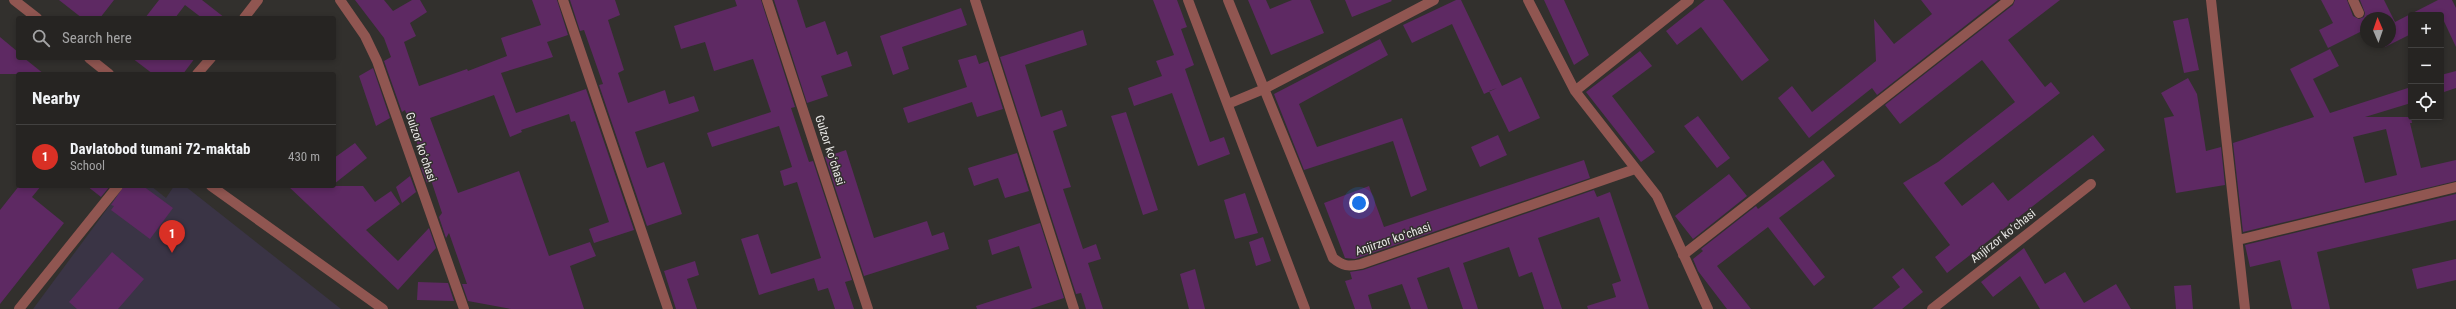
<!DOCTYPE html>
<html lang="en">
<head>
<meta charset="utf-8">
<style>
	:root { --surface:#262422; --page:#32302f; --text:#f1f3f6; --muted:#a4a4a5; --line:#424140; --accent:#d93025 }
	body { margin:0; font-family:"Roboto Condensed",sans-serif; background:var(--page); color:var(--text) }
	.controls { position:absolute; right:12px; top:12px; display:grid; overflow:hidden; border-radius:4px; box-shadow:0 2px 6px #0003 }
	.controls button { width:36px; height:36px; display:grid; place-items:center; padding:0; border:0; border-bottom:1px solid var(--line); background:var(--surface); color:var(--text); font:20px sans-serif }
	.compass { position:absolute; left:2360px; top:12px; width:36px; height:36px; border-radius:50%; background:var(--surface); box-shadow:0 2px 6px #0003; rotate:358deg }
	.you { position:absolute; left:1359px; top:203px; width:14px; height:14px; margin:-10px; border:3px solid #fff; border-radius:50%; background:#1a73e8; box-shadow:0 0 0 6px #1a73e833 }
	.badge { display:grid; place-items:center; width:26px; height:26px; border-radius:50%; background:var(--accent); color:#fff; font-size:13px; font-weight:700 }
	.pin { position:absolute; translate:-50% -33px; filter:drop-shadow(0 1px 2px #0008) }
	.pin::after { content:''; position:absolute; top:21px; width:14px; height:12px; background:inherit; clip-path:polygon(0 0,100% 0,50% 100%) }
	.list { margin:0; padding:0; list-style:none }
	h2 { display:flex; justify-content:space-between; align-items:center; height:52px; margin:0; padding:0 16px; font-size:17px }
	h2 small { font-size:13px; font-weight:400; color:var(--muted) }
	.list li { display:grid; grid-template-columns:26px 1fr auto; gap:12px; align-items:center; box-sizing:border-box; height:64px; padding:0 16px; border-top:1px solid var(--line) }
	.list b { display:block; font-size:15px; white-space:nowrap }
	.list p { margin:0; font-size:13px; white-space:nowrap; color:var(--muted) }
	.list em { font-size:13px; font-style:normal; color:var(--muted) }
	.icon { flex:none; width:22px; height:22px; fill:none; stroke:currentColor; stroke-width:2; stroke-linecap:round; stroke-linejoin:round }
	.map { position:relative; flex:none; width:2456px; height:309px; overflow:hidden }
	.search { position:absolute; background:var(--surface); box-shadow:0 2px 6px #0003; left:16px; top:16px; width:320px; height:44px; display:flex; align-items:center; gap:10px; box-sizing:border-box; padding:0 14px; border-radius:4px; color:var(--muted); font-size:15px }
	.panel { position:absolute; background:var(--surface); box-shadow:0 2px 6px #0003; left:16px; top:72px; width:320px; height:116px; border-radius:4px }
	.map>svg:first-child { display:block }
	.education { fill:#3a3445 }
	.building { fill:#5e2963; fill-rule:evenodd }
	.lines { fill:none; stroke-linecap:round; stroke-linejoin:round }
	.minor { stroke:#905651; stroke-width:10 }
	.labels { text-anchor:middle; dominant-baseline:central; stroke-width:3; stroke-linejoin:round; paint-order:stroke }
	.street-label { font-size:12px; fill:#eae9e7; stroke:#32302d }
</style>
</head>
<body>
<div class="map">
<svg width="2456" height="309" viewBox="0 0 2456 309">
	<rect width="100%" height="100%" fill="#32302d"/>
	<path class="education" d="M124 186H151L166 198 174 186H185L341 309H33Z"/>
	<path class="building" d="M59 0H114L100 18H82Z
		M159 0H202L225 18H202L185 5 175 18H145Z
		M355 0H384L393 11 412 0H420L427 12 410 23 416 36 404 42 419 86 467 69 468 71 507 56 501 38 541 25 532 0H557L568 35 547 42 553 57 501 73 516 113 586 89 634 230 594 243 589 229 609 222 575 121 571 122 569 114 521 130 522 132 510 137 494 95 430 118 458 193 519 171 549 256 590 242 596 256 570 266 584 309H511L468 301 462 284H467L449 233 446 238 439 217 442 213 431 180 427 183 421 168 425 165 405 110 402 112 384 61 391 57 384 38Z
		M570 0H615L620 15 608 20 624 70 618 73 628 103 665 90 669 104 694 96 699 111 635 132 647 168 664 162 682 214 647 226 599 85 603 84 584 30 580 31Z
		M735 0H761L795 107 791 108 809 162 813 161 852 280 845 282 854 309H835L828 288 818 291 814 278 759 295 741 239 758 234 771 274 821 258 797 182 784 186 780 171 792 167 779 126 712 147 707 133 771 112 753 59 714 71 705 42 681 49 674 26 737 6Z
		M774 0H797L806 28 825 21 837 55 847 51 852 66 821 76 828 96 807 103Z
		M1153 0H1177L1187 27 1181 29 1194 65 1185 69 1210 142 1224 137 1230 154 1198 166 1172 93 1134 106 1128 88 1162 76 1156 61 1174 55Z
		M1248 0H1266L1270 9 1292 0H1310L1324 33 1271 55Z
		M1345 0H1391L1392 1 1352 17Z
		M1456 0H1461L1502 86 1521 77 1540 118 1509 132 1489 91 1497 88 1484 94 1452 24 1412 43 1403 25Z
		M1544 0H1564L1589 55 1574 65Z
		M1705 0H1723L1769 60 1742 81 1701 27 1677 45 1666 31Z
		M1921 0H1998L1877 95 1872 88 1809 138 1778 98 1792 86 1812 112 1876 61 1874 19 1894 44 1932 14Z
		M2015 0H2060L2008 40 2045 87 2051 82 2060 93 1944 183 1962 206 1993 182 2008 201 2093 135 2105 150 1947 273 1935 257 1950 245 1903 183 1938 162 2015 102 1982 60 1900 124 1885 105 2013 5Z
		M2321 0H2347L2353 16 2359 19 2364 17 2365 13 2360 0H2384L2395 22 2438 0H2452L2456 8V47L2441 15H2411V34L2385 47 2382 42H2390V18H2366V29L2328 48 2319 30 2333 23Z
		M961 8 967 25 902 47 909 69 893 75 880 36Z
		M2188 18 2199 70 2184 73 2173 21Z
		M1083 30 1087 45 1025 65 1041 117 1062 110 1067 126 1053 131 1071 187 1063 189 1083 249 1096 244 1101 259 1088 263 1103 309H1086L1081 293 1076 294 1000 57Z
		M0 37 18 52V58H24L44 74H0Z
		M1380 39 1388 55 1299 104 1317 147 1402 118 1427 190 1411 197 1393 141 1304 170 1274 94Z
		M2330 49 2339 66 2313 79 2330 113 2411 87V103L2365 117H2411L2412 123H2410L2421 168 2456 160V181L2243 232 2233 143 2314 117 2290 69ZM2386 129 2397 175 2365 183 2353 137Z
		M1640 51 1652 66 1612 96 1655 152 1641 162 1586 92Z
		M976 55 979 64 988 61 1003 109 977 117 972 102 908 123 903 108 967 87 958 60Z
		M132 58H195L183 74H153Z
		M373 68 390 118 376 126 359 76Z
		M2456 71V88L2441 93V75Z
		M2188 78 2197 94 2206 151 2221 147 2225 185 2176 193 2164 118 2174 116 2161 93Z
		M1126 112 1158 210 1143 215 1111 116Z
		M1698 116 1730 158 1717 168 1684 126Z
		M1498 135 1507 155 1480 167 1471 147Z
		M355 143 367 158 334 184V158Z
		M846 150 874 238 927 221 932 236 944 232 949 249 864 276 825 157Z
		M1017 153 1029 191 1005 198 998 178 974 186 968 168Z
		M1584 160 1590 178 1355 259 1345 258 1324 203 1369 186 1384 227Z
		M1823 160 1835 176 1779 218 1825 277 1814 286 1768 227 1717 266 1751 309H1727L1698 271 1693 259 1703 251 1701 249 1756 206 1758 209Z
		M1729 174 1747 196 1693 239 1675 216Z
		M410 176 416 192 402 203 396 187Z
		M19 186H41L32 197 64 223 0 304V210Z
		M87 186H110L101 197Z
		M124 186H143L173 208 150 239 111 210 114 206 111 205Z
		M288 186H363L375 202 391 191 400 204 366 230 398 261 429 228 436 248 398 290Z
		M1594 190 1597 197 1610 192 1649 309H1588L1587 306 1616 297 1612 284 1621 281 1599 217 1538 238 1562 309H1544L1532 272 1519 277 1509 247 1463 263 1478 309H1463L1449 267 1417 278 1428 309H1411L1402 284 1368 295 1372 309H1355L1345 281 1352 279 1350 272 1363 270Z
		M1245 193 1258 233 1235 239 1224 200Z
		M2456 194V220L2317 252 2330 309H2292L2280 260 2250 267 2245 245Z
		M1040 223 1064 298 1030 309H977L976 306 1032 288 1019 246 992 255 988 240Z
		M1263 237 1271 261 1256 266 1249 242Z
		M2024 248 2045 284 2065 272 2084 303 2116 284 2131 309H2040L2020 276 1993 297 1981 282Z
		M112 252 144 279 118 309H77L69 302Z
		M2456 259V280L2417 289 2412 269Z
		M695 261 699 275 687 279 697 309H676L664 271Z
		M1903 268 1923 292 1902 309H1872L1900 287 1892 277Z
		M1195 269 1205 309H1189L1180 274Z
		M418 282 448 283 454 301 417 300Z
		M2191 285 2193 309H2176L2174 286Z"/>
	<g class="lines">
		<path class="minor" d="M14 0 37 18
			M340 0 365 36 377 61 464 309
			M563 0 668 309
			M767 0 868 309
			M975 0 1074 309
			M1188 0 1305 309
			M1228 0 1333 258C1343 266 1348 267 1361 264L1635 169
			M1528 0 1575 91 1657 196 1708 309
			M2211 0 2245 309
			M2353 0 2359 13
			M244 18 258 0
			M89 58 109 74
			M197 74 211 58
			M1575 91 1689 0
			M1228 104 1264 89 1434 0
			M211 186 383 309
			M2238 240 2456 187
			M1683 255 2009 0
			M19 309 118 186
			M1932 309 2091 184"/>
	</g>
	<g class="labels">
		<g class="street-label">
			<text transform="translate(421 147) rotate(71)">Gulzor koʻchasi</text>
			<text transform="translate(830 150) rotate(72)">Gulzor koʻchasi</text>
			<text transform="translate(2003 236) rotate(-38)">Anjirzor koʻchasi</text>
			<text transform="translate(1393 239) rotate(-19)">Anjirzor koʻchasi</text>
		</g>
	</g>
</svg>
<div class="controls">
<button>+</button>
<button>−</button>
<button><svg class="icon" aria-label="locate" viewBox="0 0 24 24"><circle cx="12" cy="12" r="6"/><path d="M12 2v4M12 18v4M2 12h4M18 12h4"/></svg></button>
</div>
<svg class="compass" viewBox="-18 -18 36 36"><path d="M0-13l5 13h-10z" fill="#e53935"/><path d="M0 13l5-13h-10z" fill="#a4a4a5"/></svg>
<div class="you"></div>
<div class="pin badge" style="left:172px;top:253px">1</div>
<div class="search"><svg class="icon" aria-label="search" viewBox="0 0 24 24"><circle cx="10" cy="10" r="6"/><path d="M15 15l6 6"/></svg>Search here</div>
<section class="panel">
<h2>Nearby<small></small></h2>
<ul class="list">
<li><span class="badge">1</span><div><b>Davlatobod tumani 72-maktab</b><p>School</p></div><em>430 m</em></li>
</ul>
</section>
</div>
</body>
</html>
